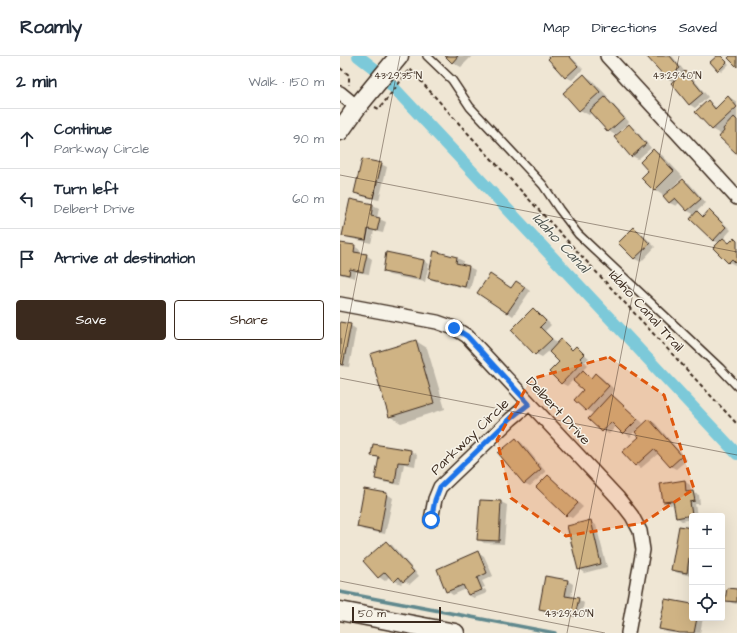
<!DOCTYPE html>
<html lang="en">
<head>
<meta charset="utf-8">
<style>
	:root { --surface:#fff; --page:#f6f6f7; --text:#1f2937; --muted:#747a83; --line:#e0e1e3; --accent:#3b2a1e }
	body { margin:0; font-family:"Architects Daughter",sans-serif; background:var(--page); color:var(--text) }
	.controls { position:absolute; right:12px; bottom:12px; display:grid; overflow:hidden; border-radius:4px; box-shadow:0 4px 16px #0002 }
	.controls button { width:36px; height:36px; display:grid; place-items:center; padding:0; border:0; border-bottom:1px solid var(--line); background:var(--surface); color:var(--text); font:20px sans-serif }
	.scale { position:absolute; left:12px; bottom:10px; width:89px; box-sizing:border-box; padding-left:4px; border:2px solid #3b2a1e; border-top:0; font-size:11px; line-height:14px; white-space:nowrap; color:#3b2a1e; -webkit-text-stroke:3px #f7f3e8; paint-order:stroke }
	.stop { position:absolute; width:12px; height:12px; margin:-9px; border:3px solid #1a73e8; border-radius:50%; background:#fff }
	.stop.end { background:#1a73e8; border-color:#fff; box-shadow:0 1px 4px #0008 }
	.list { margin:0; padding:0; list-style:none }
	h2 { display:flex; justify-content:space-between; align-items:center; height:52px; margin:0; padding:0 16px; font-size:17px }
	h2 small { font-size:13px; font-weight:400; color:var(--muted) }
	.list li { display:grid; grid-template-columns:26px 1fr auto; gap:12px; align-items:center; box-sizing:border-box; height:60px; padding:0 16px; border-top:1px solid var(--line) }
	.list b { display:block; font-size:15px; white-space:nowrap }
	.list p { margin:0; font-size:13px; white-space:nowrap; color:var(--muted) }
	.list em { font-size:13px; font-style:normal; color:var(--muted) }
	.actions { display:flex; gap:8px; padding:12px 16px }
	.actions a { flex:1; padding:9px 0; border:1px solid var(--accent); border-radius:4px; text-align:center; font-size:14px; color:var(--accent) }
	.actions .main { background:var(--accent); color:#fff }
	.icon { flex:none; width:22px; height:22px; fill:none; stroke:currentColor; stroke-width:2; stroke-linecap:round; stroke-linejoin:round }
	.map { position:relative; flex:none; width:397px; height:577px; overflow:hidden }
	header { display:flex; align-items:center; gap:24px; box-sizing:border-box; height:56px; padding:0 20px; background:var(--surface); border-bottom:1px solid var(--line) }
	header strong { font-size:19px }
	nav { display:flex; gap:22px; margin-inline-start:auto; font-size:14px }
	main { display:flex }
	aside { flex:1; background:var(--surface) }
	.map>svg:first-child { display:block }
	.shadow { fill:#0003; fill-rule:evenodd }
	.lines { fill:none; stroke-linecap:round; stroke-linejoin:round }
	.stream { stroke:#61898e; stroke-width:3.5 }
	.canal { stroke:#7bc9d9; stroke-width:12 }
	.building { fill:#cfb384; stroke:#3b2a1e }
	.lane-casing { stroke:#3b2a1e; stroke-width:10 }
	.street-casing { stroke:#3b2a1e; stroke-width:16 }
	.secondary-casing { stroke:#3b2a1e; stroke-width:21 }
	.path { stroke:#3b2a1e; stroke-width:2; stroke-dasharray:4 3; stroke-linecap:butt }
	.lane { stroke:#f7f3e8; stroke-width:7 }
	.street { stroke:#f7f3e8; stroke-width:13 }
	.secondary { stroke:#f7f3e8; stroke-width:18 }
	.route { stroke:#1a73e8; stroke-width:5 }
	.marked { fill:#df570d; fill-opacity:0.2; stroke:#df570d; stroke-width:3; stroke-dasharray:8 5; stroke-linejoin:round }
	.ticks { fill:none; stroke:#3b2a1e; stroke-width:1; stroke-opacity:0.45 }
	.labels { text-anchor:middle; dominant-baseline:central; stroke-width:3; stroke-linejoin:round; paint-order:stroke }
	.street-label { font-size:14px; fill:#3b2a1e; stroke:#f7f3e8 }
	.water-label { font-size:15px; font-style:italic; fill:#4b524d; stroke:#f7f3e8 }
	.ticks-label { font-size:10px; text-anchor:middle; fill:#3b2a1e; stroke:#f7f3e8; stroke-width:3; stroke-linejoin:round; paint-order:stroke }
</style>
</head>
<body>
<header>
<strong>Roamly</strong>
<nav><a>Map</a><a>Directions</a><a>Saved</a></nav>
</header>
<main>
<aside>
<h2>2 min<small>Walk · 150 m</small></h2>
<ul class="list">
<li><svg class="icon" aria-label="ahead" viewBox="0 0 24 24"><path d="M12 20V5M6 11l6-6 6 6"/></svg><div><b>Continue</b><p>Parkway Circle</p></div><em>90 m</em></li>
<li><svg class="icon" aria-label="left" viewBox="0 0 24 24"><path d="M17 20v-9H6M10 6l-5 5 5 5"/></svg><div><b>Turn left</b><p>Delbert Drive</p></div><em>60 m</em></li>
<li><svg class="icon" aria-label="arrive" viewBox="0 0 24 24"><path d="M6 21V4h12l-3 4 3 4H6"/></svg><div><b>Arrive at destination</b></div></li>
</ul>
<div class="actions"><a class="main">Save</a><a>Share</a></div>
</aside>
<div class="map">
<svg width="397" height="577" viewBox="0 0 397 577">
	<rect width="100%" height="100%" fill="#efe6d4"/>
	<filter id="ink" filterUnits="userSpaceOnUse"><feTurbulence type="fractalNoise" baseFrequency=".025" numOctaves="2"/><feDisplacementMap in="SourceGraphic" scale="8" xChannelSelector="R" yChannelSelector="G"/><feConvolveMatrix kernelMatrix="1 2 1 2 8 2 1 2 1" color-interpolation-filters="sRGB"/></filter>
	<g filter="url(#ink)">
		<path class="shadow" d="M106 0H132L121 11 112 6Z
			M207 0H230L243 13 232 24 226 21 211 2Z
			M310 0H332L345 16 351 20 368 41 355 52 349 48 334 26 328 23 309 1Z
			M378 0 382 1 389 8 381 16 379 14Z
			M244 19 252 24 268 41 266 43 270 45 289 66 275 79 269 75 252 56 249 59 240 54 224 37Z
			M389 41 397 46V97L382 79 373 74 357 56 368 46 377 52Z
			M289 69 295 73 311 92 298 103 292 100Z
			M313 94 322 99 343 121 328 135 329 136 343 124 349 127 366 147 356 156 364 161 369 155 375 159 391 174 383 183 390 187 394 183 397 185V207L395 209 389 206 379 187 373 184 355 159 348 155 340 146 336 150 330 147 324 140 315 134 309 115Z
			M41 108 47 111 39 144 21 140 15 137Z
			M11 144 33 149 39 152 37 162 46 166 43 177 34 175 31 187 9 182 4 179Z
			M295 172 300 176 315 191 301 206 295 203 280 187Z
			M14 190 20 194 19 198 26 199 32 203 29 218 16 216 15 222 0 218V192Z
			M95 197 117 202 123 205 122 210 129 211 135 214 130 233 95 225 89 222Z
			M83 204 89 208 85 226 49 219 44 215Z
			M182 229 190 235 173 260 138 236 172 233Z
			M193 253 199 257 211 269 205 275 218 288 221 285 233 294 236 291 249 302 245 306 248 309 242 315 252 322 256 318 261 321 275 334 270 339 277 343 303 367 296 374 297 376 310 364 315 367 347 404 336 413 330 410 319 397 301 412 295 409 301 381 295 375 290 381 276 370 269 378 263 375 254 358 247 354 244 334 233 324 227 330 221 327 220 306 209 295 202 301 196 298 172 274Z
			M0 267 10 269 16 273 9 311 0 310Z
			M76 285 87 292 105 353 61 367 49 360Z
			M176 383 182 387 206 416 190 430 184 427Z
			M33 389 71 395 77 399 75 410 64 408 60 429 42 426 36 423 40 403 32 399Z
			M208 420 214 424 243 451 232 462 226 459Z
			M344 425 350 429 351 436 359 439 360 448H355L357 460H352V463L342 465 336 461 335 448 330 449 324 446Z
			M47 438 53 442 45 478 24 474 18 471Z
			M141 445 161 446 167 449 164 488 144 487 138 483Z
			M251 466 256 469 267 511 244 517 239 513Z
			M352 473V520L338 517 332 514Z
			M46 486 52 489 79 520 70 528 64 525 61 528 55 525 50 520 45 525 39 521 25 506Z
			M138 496 144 500 153 520 142 525 145 531 131 537V539L145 533 147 537 134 542 128 539 126 533 113 539 107 535Z
			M228 525 233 528 231 542 238 543 244 547 241 562 206 556 200 553ZM205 553 241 560 240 562 205 555Z
			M397 534V548L392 547 386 544Z
			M352 549V562H363L360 577H333L326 576 320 572Z"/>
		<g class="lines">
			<path class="stream" d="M0 536 215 577"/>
			<path class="canal" d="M18 0 40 17 397 398"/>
		</g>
		<path class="building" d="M105 0H118L112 7Z
			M211 0H229L238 10 225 22 208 3Z
			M309 0H330L340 12 327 23 307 1Z
			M377 0H381L387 6 378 15 370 6Z
			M390 0H397V11L388 2Z
			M345 15 363 37 349 49 331 27Z
			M244 18 260 36 239 55 223 37Z
			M388 40 397 51 372 74 355 56 368 44 375 53Z
			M265 41 284 62 268 76 249 55Z
			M394 61 397 64V98L379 81 384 75 383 73Z
			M289 68 306 88 291 101 274 81Z
			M313 93 334 115 314 135 301 122 308 115 300 106Z
			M22 103 42 107 33 142 14 137Z
			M343 123 361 143 347 155 335 142 329 147 323 140Z
			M10 143 33 148 31 160 40 162 37 175 28 173 26 184 2 180Z
			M369 154 386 171 373 185 350 163 357 155 363 161Z
			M294 171 310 188 294 203 278 187Z
			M383 182 389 187 394 182 397 185V208L392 203 388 207 373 192Z
			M0 187 15 189 14 196 27 198 23 216 10 213 9 219 0 217Z
			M94 195 117 201 116 207 129 210 125 231 88 222Z
			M46 196 84 204 80 223 43 216Z
			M150 218 171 232 176 225 185 231 167 257 137 237Z
			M193 252 206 265 200 271 212 283 195 299 171 274Z
			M0 266 11 268 3 309 0 308Z
			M221 283 232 294 236 290 244 298 240 302 243 305 221 328 209 316 219 306 209 296Z
			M76 284 94 347 49 361 30 298Z
			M243 314 251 322 255 317 269 330 246 355 234 344 243 334 233 325Z
			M271 338 298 363 283 378 271 366 262 376 248 363Z
			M309 363 342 400 330 411 314 393 295 410 282 396 299 381 295 376Z
			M176 382 201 413 184 428 158 397Z
			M33 388 71 394 69 407 58 406 55 427 35 423 39 401 31 400Z
			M208 419 238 447 226 460 196 431Z
			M345 424 346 436 353 435 355 445 350 446 352 459 336 462 333 445 323 446 320 428Z
			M24 433 47 437 40 476 17 471Z
			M140 444 161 445 159 485 137 484Z
			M251 464 261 508 238 514 227 470Z
			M339 470 352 472V502H349L347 517 331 514Z
			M46 485 74 516 63 526 59 521 54 526 45 516 38 522 23 505Z
			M138 495 147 517 137 522 142 534 128 539 123 529 106 536 97 513Z
			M205 520 228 524 225 540 239 542 235 560 199 553Z
			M387 532 397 533V546L385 545Z
			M325 543 352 548V562H357L354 577H340L319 573Z"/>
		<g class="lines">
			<g class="lane-casing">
				<path id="lane" d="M87 0 112 24 130 51 203 129 219 153 238 178 380 312 397 330"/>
			</g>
			<g class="street-casing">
				<path id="street" d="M267 0 397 142
					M0 37 17 51
					M0 248 97 266 114 272 127 280 278 442 292 460 300 475 303 494 288 577
					M91 464 95 443 100 431 171 363 189 348"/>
			</g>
			<g class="secondary-casing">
				<path id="secondary" d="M0 75 17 51 59 0
					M0 555 115 577"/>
			</g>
			<path class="path" d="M0 12 9 19V29
				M35 51 39 53 70 13 123 72 397 368"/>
			<use href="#lane" class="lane"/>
			<use href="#street" class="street"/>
			<use href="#secondary" class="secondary"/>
		</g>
	</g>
	<g class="lines" filter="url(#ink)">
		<path class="route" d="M91 464 95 444 100 431 171 362 189 348 127 280 114 272"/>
	</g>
	<path class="marked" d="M269 301 324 339 354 433 303 467 226 480 171 442 157 384 191 323Z"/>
	<path class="ticks" d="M0 119 397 196M0 308 60 0M0 322 397 399M0 525 265 577M227 577 339 0"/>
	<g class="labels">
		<g class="street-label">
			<text transform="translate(306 255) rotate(48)">Idaho Canal Trail</text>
			<text transform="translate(218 355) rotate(47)">Delbert Drive</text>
			<text transform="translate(130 381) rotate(-44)">Parkway Circle</text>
		</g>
		<g class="water-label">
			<text transform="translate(221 187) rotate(47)">Idaho Canal</text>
		</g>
	</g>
	<g class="ticks-label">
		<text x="58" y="23">43°29'35"N</text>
		<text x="337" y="23">43°29'40"N</text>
		<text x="229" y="561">43°29'40"N</text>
	</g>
</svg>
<div class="controls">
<button>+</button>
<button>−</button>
<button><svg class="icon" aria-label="locate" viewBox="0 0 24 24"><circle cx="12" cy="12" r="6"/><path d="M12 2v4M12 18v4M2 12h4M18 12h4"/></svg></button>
</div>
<div class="scale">50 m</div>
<div class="stop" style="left:91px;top:464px"></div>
<div class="stop end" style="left:114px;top:272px"></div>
</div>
</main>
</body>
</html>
